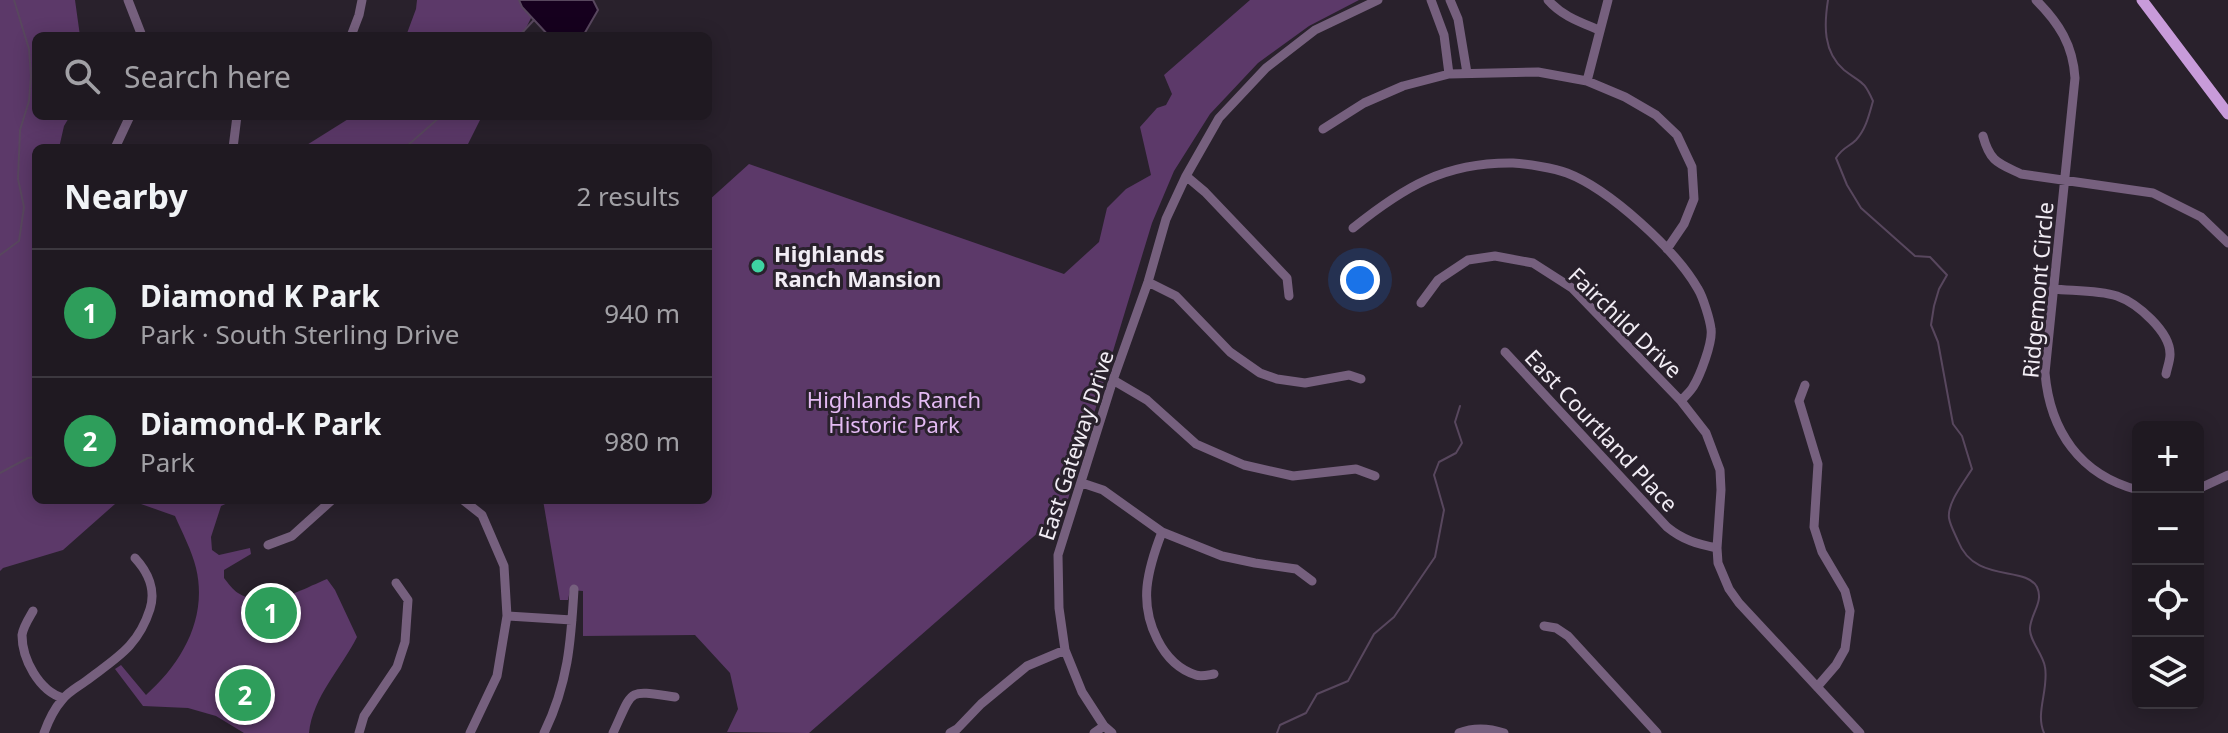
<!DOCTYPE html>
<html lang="en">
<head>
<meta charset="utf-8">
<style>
	:root { --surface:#1f1921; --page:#2c262e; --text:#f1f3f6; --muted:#a1a0a5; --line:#3c383f; --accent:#3ed4a2 }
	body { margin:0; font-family:"Noto Sans",sans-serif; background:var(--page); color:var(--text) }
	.controls { position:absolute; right:24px; bottom:24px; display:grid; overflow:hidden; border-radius:12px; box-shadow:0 4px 20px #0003 }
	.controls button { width:72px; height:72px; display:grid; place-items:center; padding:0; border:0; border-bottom:2px solid var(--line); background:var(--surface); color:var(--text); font:40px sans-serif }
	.you { position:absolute; left:1360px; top:280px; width:28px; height:28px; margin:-20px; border:6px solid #fff; border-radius:50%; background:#1a73e8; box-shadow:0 0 0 12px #1a73e833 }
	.badge { display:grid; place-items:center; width:52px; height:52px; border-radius:50%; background:var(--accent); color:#fff; font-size:26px; font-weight:700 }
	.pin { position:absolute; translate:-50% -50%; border:4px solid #fff; box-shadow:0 2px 8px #0006 }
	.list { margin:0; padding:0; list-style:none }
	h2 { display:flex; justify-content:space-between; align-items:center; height:104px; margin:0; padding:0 32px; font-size:34px }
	h2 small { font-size:26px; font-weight:400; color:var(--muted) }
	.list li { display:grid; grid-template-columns:52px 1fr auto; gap:24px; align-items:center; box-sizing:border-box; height:128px; padding:0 32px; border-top:2px solid var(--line) }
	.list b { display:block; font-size:30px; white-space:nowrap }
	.list p { margin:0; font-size:26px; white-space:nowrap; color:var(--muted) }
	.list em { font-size:26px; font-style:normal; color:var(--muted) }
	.icon { flex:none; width:44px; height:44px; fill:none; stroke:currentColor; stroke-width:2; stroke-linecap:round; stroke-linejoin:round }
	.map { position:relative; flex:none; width:2228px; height:733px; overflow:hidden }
	.search { position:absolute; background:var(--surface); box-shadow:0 4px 20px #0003; left:32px; top:32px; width:680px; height:88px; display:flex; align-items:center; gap:20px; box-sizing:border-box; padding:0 28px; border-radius:12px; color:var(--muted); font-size:30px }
	.panel { position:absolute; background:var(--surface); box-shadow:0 4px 20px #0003; left:32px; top:144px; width:680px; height:360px; border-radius:12px }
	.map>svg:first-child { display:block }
	.green { fill:#5c3969 }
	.water { fill:#16001e; stroke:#58475e; stroke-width:2 }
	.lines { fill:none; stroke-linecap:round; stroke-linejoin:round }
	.stream { stroke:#58475e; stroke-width:2 }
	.minor { stroke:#76607e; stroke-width:9 }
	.major { stroke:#c89bda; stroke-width:11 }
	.poi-dot { fill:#3ed4a2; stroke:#29212c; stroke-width:3 }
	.labels { text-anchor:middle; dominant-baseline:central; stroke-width:6; stroke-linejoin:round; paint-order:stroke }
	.poi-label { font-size:22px; font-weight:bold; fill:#f1ecf4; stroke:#29212c; text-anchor:start }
	.street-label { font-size:22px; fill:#f1ecf4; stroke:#29212c }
	.park-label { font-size:22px; fill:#e3baf3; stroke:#29212c }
</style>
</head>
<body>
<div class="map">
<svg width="2228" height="733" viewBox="0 0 2228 733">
	<rect width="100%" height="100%" fill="#29212c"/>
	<path class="green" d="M0 0H75L80 36H36V116H70L64 126 59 148H36V500H234L221 506 211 537 212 550 219 555 250 548 251 554 224 570V578C228 583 233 590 238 593 267 611 300 590 327 579L335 590 357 637C341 669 313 696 309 733H244L216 716 188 708 143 706 115 669 121 665 146 695C182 663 208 618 196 568 192 551 182 532 175 516L141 504H115L63 550 3 568 0 571Z
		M417 0H540L522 36H406L416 9Z
		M1250 0H1359L1309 26 1258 63 1210 114 1174 171 1152 223 1065 509 809 733 727 732 738 709 730 673 695 635 583 636V591L570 590 568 600H560L543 500H708V201L749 164 1064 274 1099 242 1107 208 1126 189 1151 175 1140 127 1157 108 1166 105 1172 94 1164 75Z
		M353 116H482L466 148H302Z"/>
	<path class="water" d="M519 0H593L598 10 583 36H549L522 7Z"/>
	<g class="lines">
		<path class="stream" d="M1828 0C1824 25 1823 52 1844 70 1862 84 1863 79 1873 101 1869 115 1866 129 1856 140 1848 148 1844 146 1836 158L1847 185 1861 208 1915 256 1930 257 1947 275 1939 289 1934 306 1931 325 1938 342 1953 424 1962 436 1972 469C1964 482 1947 503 1949 518 1950 525 1955 534 1958 541 1975 584 2025 565 2037 587 2044 602 2031 613 2030 628 2029 640 2043 654 2045 667 2049 689 2035 713 2044 733
			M519 36 534 20
			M407 146 441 116
			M0 255 19 241 24 207 18 179 20 130 29 101 31 76 29 49 14 0
			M0 473 28 458 36 457
			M1277 733 1280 725 1306 713 1317 694 1348 681 1374 634 1394 617 1435 557 1444 510 1434 475 1439 462 1456 453 1462 443 1455 422 1460 406"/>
		<path class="minor" d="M128 0 142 36
			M1431 0 1444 35 1449 74
			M1450 0 1458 19 1467 73
			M1548 0C1562 16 1580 22 1599 30
			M2036 0C2059 23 2073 45 2075 78L2045 373C2050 431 2080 475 2138 490
			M351 36 359 15 362 0
			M1587 81 1608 0
			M1323 129 1364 103 1403 86 1449 74 1538 72 1587 81 1625 97 1656 115 1677 135 1692 167 1694 199 1684 224 1667 249
			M1983 136C1990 162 1998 163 2021 174L2153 193 2201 217 2228 243
			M115 148 130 116
			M233 148 237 116
			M1186 176 1205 192 1287 278 1289 296
			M1353 228C1404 187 1445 162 1513 163 1527 164 1554 168 1567 173 1609 189 1676 250 1698 289 1703 297 1710 320 1711 329 1713 342 1700 376 1693 387 1690 392 1685 396 1681 401
			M1148 282 1176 296 1230 352 1260 373 1277 379 1305 383 1349 375 1361 379
			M2053 289C2073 291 2098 290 2117 296 2137 303 2171 332 2170 355 2170 361 2167 368 2166 374
			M1421 303 1438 280 1468 260 1495 256 1533 263 1572 288 1681 401 1706 433 1720 470 1721 490 1717 548 1718 563 1729 589 1739 603 1860 733
			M1505 352 1667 527C1683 540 1697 544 1717 548
			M1113 380 1147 400 1196 444 1244 465 1293 476 1356 469 1375 476
			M1805 385 1799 401 1818 464 1814 527 1822 552 1845 591 1850 611 1845 649 1836 665 1817 687
			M1082 483 1103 490 1162 532 1222 556 1255 563 1296 569 1312 581
			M2198 489 2228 475
			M463 500 482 515 504 566 507 616 497 676 470 733
			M1162 532C1155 550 1149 567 1147 587 1144 620 1161 664 1196 675 1201 677 1208 675 1214 674
			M268 545 292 536 332 500
			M33 611C29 618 23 627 22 635 22 659 39 691 63 698
			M507 616 572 620
			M1544 626 1556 628 1568 636 1657 733
			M44 733C48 722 54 709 62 700 68 692 78 687 86 681 116 658 138 647 150 609 156 590 148 572 135 558
			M359 733 364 716 397 667 405 642 408 600 396 583
			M544 733C568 684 571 642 574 589
			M613 733C634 688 626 690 675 697
			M950 733 957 729 981 704 1027 666 1065 650
			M1094 733 1104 726
			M1112 733 1104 726 1082 692 1065 650 1059 608 1058 555 1113 380 1148 282 1166 219 1186 176 1219 118 1266 68 1315 30 1378 0
			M1459 733C1474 727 1489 728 1504 733"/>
		<path class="major" d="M2142 0 2228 114"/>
	</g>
	<circle class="poi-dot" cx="758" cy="266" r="8"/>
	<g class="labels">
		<g class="poi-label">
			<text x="774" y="253">Highlands<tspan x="774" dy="25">Ranch Mansion</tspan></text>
		</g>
		<g class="street-label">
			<text transform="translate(2037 290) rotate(-85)">Ridgemont Circle</text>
			<text transform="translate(1626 322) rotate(44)">Fairchild Drive</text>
			<text transform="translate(1602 430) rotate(47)">East Courtland Place</text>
			<text transform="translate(1075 445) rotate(-72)">East Gateway Drive</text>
		</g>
		<g class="park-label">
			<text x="894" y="399">Highlands Ranch<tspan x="894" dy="25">Historic Park</tspan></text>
		</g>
	</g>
</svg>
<div class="controls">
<button>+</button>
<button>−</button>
<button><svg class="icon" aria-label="locate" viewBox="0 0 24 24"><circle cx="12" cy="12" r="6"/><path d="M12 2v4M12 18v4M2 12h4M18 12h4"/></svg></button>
<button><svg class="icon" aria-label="layers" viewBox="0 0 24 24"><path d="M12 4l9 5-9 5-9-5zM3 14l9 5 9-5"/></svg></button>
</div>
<div class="you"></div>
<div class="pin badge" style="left:271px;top:613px;background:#2e9e5b">1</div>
<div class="pin badge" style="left:245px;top:695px;background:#2e9e5b">2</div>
<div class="search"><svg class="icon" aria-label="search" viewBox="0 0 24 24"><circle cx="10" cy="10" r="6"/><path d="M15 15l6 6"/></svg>Search here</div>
<section class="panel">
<h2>Nearby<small>2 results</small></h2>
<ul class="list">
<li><span class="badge" style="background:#2e9e5b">1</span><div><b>Diamond K Park</b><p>Park · South Sterling Drive</p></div><em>940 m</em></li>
<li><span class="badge" style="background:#2e9e5b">2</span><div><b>Diamond-K Park</b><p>Park</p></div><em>980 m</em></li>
</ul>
</section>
</div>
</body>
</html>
